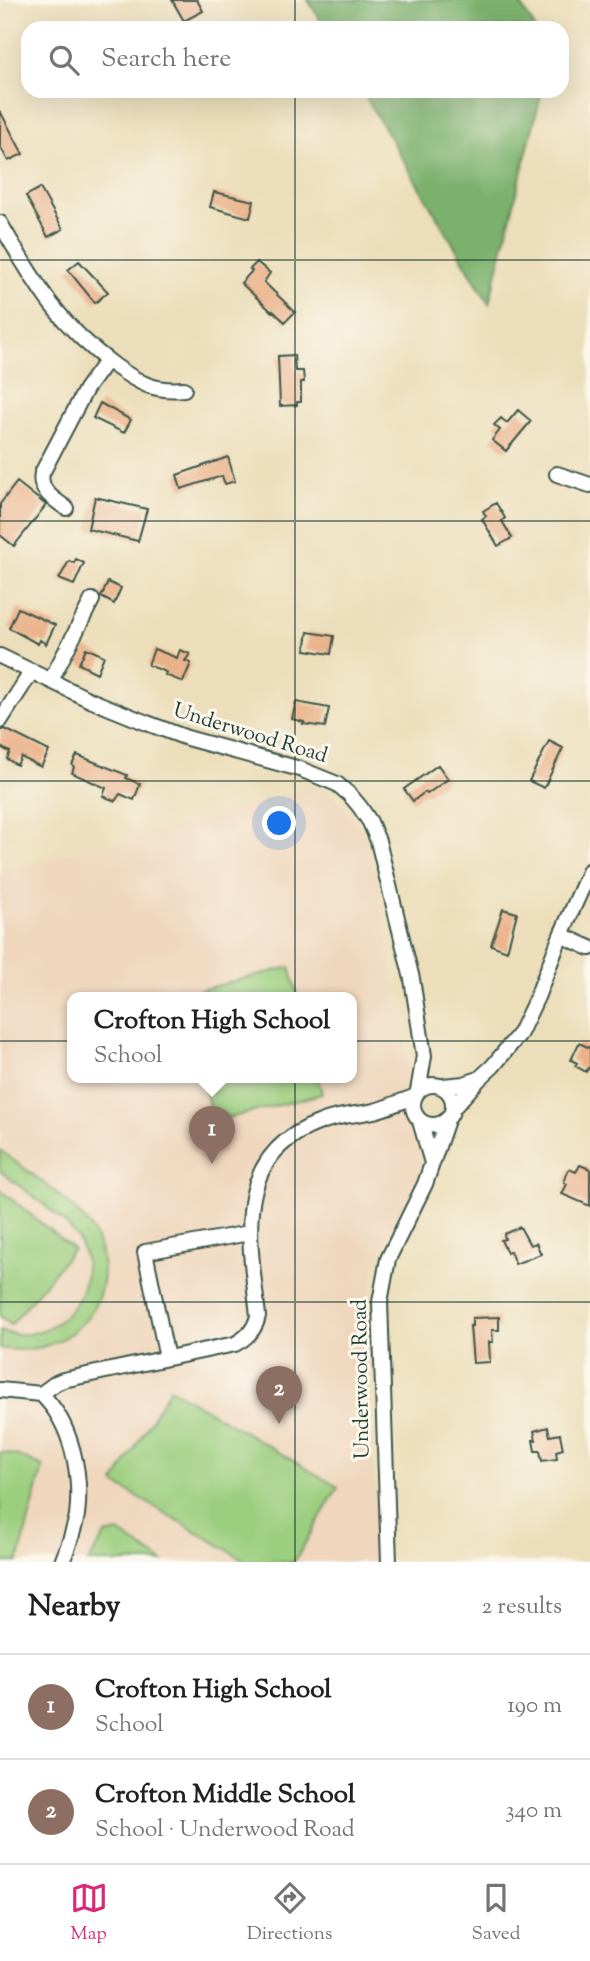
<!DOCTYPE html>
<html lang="en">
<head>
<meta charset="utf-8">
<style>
	:root { --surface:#fff; --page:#f2f2f2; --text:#202124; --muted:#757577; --line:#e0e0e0; --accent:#db2777 }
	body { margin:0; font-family:"Sorts Mill Goudy",serif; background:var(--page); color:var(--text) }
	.you { position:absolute; left:280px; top:824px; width:24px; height:24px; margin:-18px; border:5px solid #fff; border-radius:50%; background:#1a73e8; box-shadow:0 0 0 10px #1a73e833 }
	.badge { display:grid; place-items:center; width:46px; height:46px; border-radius:50%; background:var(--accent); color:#fff; font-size:23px; font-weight:700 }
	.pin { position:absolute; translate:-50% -58px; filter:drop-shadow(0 2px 4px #0008) }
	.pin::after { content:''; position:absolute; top:37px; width:24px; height:21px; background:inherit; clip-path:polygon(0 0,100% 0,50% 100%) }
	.popup { position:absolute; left:67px; top:992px; width:290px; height:91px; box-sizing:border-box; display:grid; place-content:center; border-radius:14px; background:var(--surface); filter:drop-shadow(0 2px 5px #0005); font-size:23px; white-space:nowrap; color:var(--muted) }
	.popup b { font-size:26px; color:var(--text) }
	.popup::after { content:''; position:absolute; left:50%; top:100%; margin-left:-14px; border:14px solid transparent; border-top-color:var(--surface) }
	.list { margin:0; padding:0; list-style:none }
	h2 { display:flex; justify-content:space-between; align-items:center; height:91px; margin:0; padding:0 28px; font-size:30px }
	h2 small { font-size:23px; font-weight:400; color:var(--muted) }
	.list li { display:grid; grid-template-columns:46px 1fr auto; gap:21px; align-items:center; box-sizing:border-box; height:105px; padding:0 28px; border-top:2px solid var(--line) }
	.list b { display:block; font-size:26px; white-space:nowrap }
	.list p { margin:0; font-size:23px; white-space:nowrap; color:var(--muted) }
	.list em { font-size:23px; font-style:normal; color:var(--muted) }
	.icon { flex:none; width:38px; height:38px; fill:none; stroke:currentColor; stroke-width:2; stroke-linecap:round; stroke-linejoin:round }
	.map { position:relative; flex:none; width:590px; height:1562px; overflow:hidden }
	.search { position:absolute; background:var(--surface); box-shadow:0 7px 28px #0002; left:21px; right:21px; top:21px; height:77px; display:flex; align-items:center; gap:18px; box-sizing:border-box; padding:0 24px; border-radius:21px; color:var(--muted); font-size:26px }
	.sheet { height:301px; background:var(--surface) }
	nav { display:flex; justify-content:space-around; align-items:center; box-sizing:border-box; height:98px; border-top:2px solid var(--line); background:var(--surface); font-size:19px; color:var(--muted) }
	nav a { display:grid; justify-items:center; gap:4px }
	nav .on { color:var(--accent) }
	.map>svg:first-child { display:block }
	.built { fill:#efd6bc; fill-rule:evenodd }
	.green { fill:#9bce7e; stroke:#5d8659; stroke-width:2 }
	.forest { fill:#7cb16d; stroke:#4e7750; stroke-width:2 }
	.building { fill:#eab28a }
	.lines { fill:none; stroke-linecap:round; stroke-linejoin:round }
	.minor-casing { stroke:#3e5548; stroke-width:18 }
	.minor { stroke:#fff; stroke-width:14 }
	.grid { fill:none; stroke:#1f3d34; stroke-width:2; stroke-opacity:0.55 }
	.labels { text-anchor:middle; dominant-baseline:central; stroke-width:6; stroke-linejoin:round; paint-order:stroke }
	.street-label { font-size:21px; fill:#1f3d34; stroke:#fbf7ec }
</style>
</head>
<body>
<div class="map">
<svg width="590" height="1562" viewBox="0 0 590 1562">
	<rect width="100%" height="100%" fill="#fbf7ec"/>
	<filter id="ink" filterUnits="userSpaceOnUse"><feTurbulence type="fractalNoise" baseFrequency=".0143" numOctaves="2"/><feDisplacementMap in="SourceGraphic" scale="14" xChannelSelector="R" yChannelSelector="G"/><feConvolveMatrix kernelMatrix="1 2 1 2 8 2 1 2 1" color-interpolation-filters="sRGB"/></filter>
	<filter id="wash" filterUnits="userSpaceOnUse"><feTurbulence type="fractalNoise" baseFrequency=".00686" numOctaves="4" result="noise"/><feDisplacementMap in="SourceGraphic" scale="28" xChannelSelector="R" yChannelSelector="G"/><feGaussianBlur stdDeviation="1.57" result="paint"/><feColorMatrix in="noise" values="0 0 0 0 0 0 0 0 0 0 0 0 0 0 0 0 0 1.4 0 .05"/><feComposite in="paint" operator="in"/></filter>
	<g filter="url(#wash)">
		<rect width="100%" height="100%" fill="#ecdeba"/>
		<path class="built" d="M316 785 330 793 351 814 360 827 368 844 376 871 410 1076 396 1103 414 1139 426 1154 421 1174 379 1253 372 1275 369 1299 370 1319 376 1562H0V871L201 821ZM72 998H352V1078H72Z"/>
		<path class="green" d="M290 967 298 998H182L181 995Z
			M202 1078H318L322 1094 213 1122Z
			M0 1150C25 1170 74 1202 90 1227 130 1293 72 1362 0 1348V1331C55 1349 107 1289 77 1238 66 1218 20 1187 0 1171Z
			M0 1190 73 1249 11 1325 0 1316Z
			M170 1388 338 1487 294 1562H248L114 1483Z
			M0 1452 19 1456 43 1467 18 1562H0Z
			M119 1532 163 1562H88L105 1535Z"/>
		<path class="forest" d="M308 0H518L535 28H325Z
			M362 91H542L489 304Z"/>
		<g id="blocks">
			<path class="building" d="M172 0H197L203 11 184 21Z
				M0 111 23 154 8 161 0 146Z
				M40 188 63 229 48 237 26 196Z
				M214 192 254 201 250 218 210 207Z
				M79 261 108 292 95 303 68 270Z
				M257 262 270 273 264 282 295 312 285 322 273 311 272 312 241 283 252 271 250 269Z
				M294 355 295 371H303L304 382H301V402H297V405L280 406 278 356Z
				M100 403 131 420 124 433 93 418Z
				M518 410 531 421 506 451 492 440 500 430 494 425 501 418 507 423Z
				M228 457 235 481 225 484 222 476 181 489 177 475Z
				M17 482 46 505 14 546 0 535V504Z
				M95 497 147 509 138 541 88 529Z
				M496 503 505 518 502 521 512 538 498 546 482 519 486 516 483 511Z
				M76 559 84 563 74 585 59 579 69 561 74 563Z
				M108 582 121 588 114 604 101 597Z
				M18 608 55 625 46 644 40 640 38 644 9 628Z
				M308 632 334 636 331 654 305 650Z
				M86 648 104 656 97 673 79 664Z
				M154 649 177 658 180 650 190 654 185 661 191 663 183 682 165 675 166 672 148 665Z
				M296 702 329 708 325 727 303 724 304 722 292 719Z
				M5 729 49 751 41 767 21 757 17 765 7 759 10 752 0 747V731Z
				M549 741 563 748 544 788 529 781Z
				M77 755 127 775 126 778 140 784 134 800 120 794 115 801 103 796 106 788 72 773 74 767 72 765Z
				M438 765 448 779 427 794 425 792 413 801 404 789Z
				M503 909 517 913 507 951 491 945Z
				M579 1043 590 1048V1069L588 1068 586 1072 575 1066 577 1063 571 1060Z
				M580 1165 590 1169V1206L562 1194 567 1184 564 1182 569 1169 576 1172Z
				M520 1227 530 1245 536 1243 541 1254 515 1264 510 1251 507 1253 501 1240 505 1239 504 1234Z
				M499 1317V1330H492L493 1342H489L490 1362 473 1363 470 1326H472V1318Z
				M548 1427 550 1436 560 1434 563 1449 556 1451 557 1459 542 1461 540 1451H535L533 1440H536L534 1431Z"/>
		</g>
	</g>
	<g filter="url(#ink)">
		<use href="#blocks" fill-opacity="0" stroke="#3e5548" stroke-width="2"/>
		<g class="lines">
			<g class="minor-casing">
				<path id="minor" d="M0 223C35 283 57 324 115 366 139 383 154 392 184 389
					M557 474 590 485
					M66 508C54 499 38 491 42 473L86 389 107 360
					M0 656 90 700 147 723 187 738 300 769 337 784 350 795 360 807 370 822 378 841 412 979 424 1056 418 1091
					M51 680 92 600
					M0 721 32 671
					M561 935 590 948
					M479 1079 493 1066 520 1033 537 997 561 935 590 870
					M413 1105a20 20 0 1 1 40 0a20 20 0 1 1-40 0Z
					M443 1086 464 1084 479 1079 454 1107
					M420 1121 432 1163
					M167 1358 145 1252 249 1233
					M0 1390 41 1394C72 1423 82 1475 77 1515 74 1532 68 1547 62 1562
					M41 1394 56 1383 63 1380 235 1344C247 1338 255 1330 258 1316 250 1241 229 1155 321 1122 338 1115 356 1115 374 1111 387 1108 401 1101 414 1097
					M389 1562 380 1302 388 1259 425 1184 447 1120"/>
			</g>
			<use href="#minor" class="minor"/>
		</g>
	</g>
	<path class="grid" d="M295 0V28M295 91V1562M0 260H590M0 521H590M0 781H590M0 1041H590M0 1302H590"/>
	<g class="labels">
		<g class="street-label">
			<text transform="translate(250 734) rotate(17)">Underwood Road</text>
			<text transform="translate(362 1379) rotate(-91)">Underwood Road</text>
		</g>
	</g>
</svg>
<div class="you"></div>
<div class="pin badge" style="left:212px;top:1164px;background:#8d6e63">1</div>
<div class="popup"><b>Crofton High School</b>School</div>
<div class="pin badge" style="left:279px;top:1424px;background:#8d6e63">2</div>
<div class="search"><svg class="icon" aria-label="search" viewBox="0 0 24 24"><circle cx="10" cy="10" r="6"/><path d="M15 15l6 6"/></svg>Search here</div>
</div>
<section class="sheet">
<h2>Nearby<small>2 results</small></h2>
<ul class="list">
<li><span class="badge" style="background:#8d6e63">1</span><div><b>Crofton High School</b><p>School</p></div><em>190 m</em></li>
<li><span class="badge" style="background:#8d6e63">2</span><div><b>Crofton Middle School</b><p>School · Underwood Road</p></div><em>340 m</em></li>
</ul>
</section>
<nav>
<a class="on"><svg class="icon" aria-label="map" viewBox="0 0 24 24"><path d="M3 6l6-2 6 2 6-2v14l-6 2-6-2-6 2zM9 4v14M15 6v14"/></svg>Map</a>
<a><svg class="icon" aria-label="directions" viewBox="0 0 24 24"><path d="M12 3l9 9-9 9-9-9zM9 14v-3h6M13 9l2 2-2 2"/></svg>Directions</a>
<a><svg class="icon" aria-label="saved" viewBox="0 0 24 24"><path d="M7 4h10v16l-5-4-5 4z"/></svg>Saved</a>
</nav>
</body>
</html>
